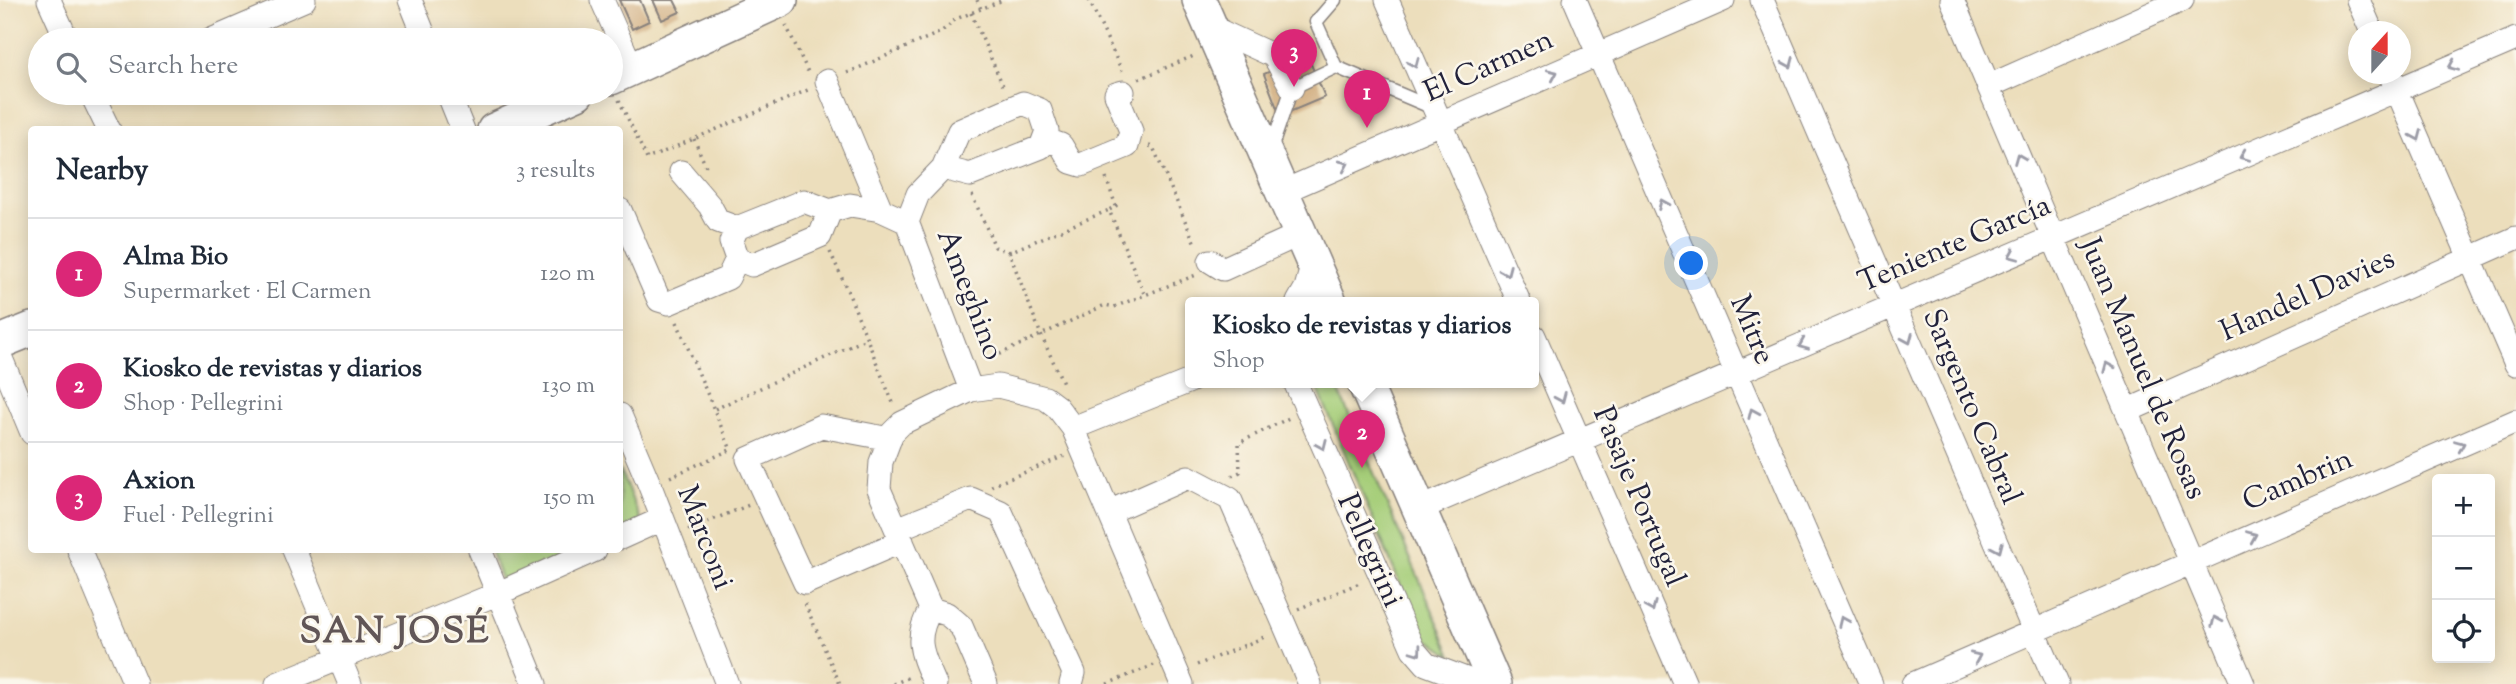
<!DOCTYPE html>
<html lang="en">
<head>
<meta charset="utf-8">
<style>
	:root { --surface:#fff; --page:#f6f6f7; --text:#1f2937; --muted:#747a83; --line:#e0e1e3; --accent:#db2777 }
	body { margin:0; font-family:"Sorts Mill Goudy",serif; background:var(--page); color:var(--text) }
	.controls { position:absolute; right:21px; bottom:21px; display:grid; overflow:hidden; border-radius:7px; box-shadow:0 4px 18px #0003 }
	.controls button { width:63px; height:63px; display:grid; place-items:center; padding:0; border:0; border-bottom:2px solid var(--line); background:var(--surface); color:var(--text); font:35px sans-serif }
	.compass { position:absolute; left:2348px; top:21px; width:63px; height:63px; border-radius:50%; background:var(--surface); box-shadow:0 4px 18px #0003; rotate:21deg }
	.you { position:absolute; left:1692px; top:264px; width:24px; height:24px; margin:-18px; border:5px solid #fff; border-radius:50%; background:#1a73e8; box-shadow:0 0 0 10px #1a73e833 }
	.badge { display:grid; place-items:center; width:46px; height:46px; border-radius:50%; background:var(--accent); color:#fff; font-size:23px; font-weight:700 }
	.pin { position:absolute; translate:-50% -58px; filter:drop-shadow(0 2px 4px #0008) }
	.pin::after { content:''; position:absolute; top:37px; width:24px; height:21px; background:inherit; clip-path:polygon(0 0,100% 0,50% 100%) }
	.popup { position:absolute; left:1185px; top:297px; width:354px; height:91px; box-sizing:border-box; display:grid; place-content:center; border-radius:7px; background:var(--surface); filter:drop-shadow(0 2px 5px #0005); font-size:23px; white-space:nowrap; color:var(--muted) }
	.popup b { font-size:26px; color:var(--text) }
	.popup::after { content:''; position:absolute; left:50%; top:100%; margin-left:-14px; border:14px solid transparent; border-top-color:var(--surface) }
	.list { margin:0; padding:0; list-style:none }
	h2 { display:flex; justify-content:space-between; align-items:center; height:91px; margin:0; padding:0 28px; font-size:30px }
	h2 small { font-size:23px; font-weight:400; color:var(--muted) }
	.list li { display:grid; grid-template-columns:46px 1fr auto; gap:21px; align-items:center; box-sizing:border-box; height:112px; padding:0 28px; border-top:2px solid var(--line) }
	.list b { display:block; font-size:26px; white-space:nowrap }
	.list p { margin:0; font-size:23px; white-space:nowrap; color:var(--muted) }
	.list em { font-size:23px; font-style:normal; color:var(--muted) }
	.icon { flex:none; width:38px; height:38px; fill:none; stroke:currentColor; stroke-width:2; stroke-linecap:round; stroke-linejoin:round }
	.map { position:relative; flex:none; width:2516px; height:684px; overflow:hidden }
	.search { position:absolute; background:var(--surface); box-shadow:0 4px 18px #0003; left:28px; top:28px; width:595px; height:77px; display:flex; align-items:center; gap:18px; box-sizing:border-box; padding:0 24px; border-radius:38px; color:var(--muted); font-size:26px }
	.panel { position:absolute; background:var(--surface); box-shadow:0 4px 18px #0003; left:28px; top:126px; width:595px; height:427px; border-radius:7px }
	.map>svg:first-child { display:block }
	.green { fill:#a6ce79; stroke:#64785a; stroke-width:2 }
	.building { fill:#d6b68c }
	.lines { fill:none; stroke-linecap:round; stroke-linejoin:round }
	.lane-casing { stroke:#87807c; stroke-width:15 }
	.street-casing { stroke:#87807c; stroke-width:25 }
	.secondary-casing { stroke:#87807c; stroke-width:36 }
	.path { stroke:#87807c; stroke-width:3.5; stroke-dasharray:2 5; stroke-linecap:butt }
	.lane { stroke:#fff; stroke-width:12 }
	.street { stroke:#fff; stroke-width:23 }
	.secondary { stroke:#fff; stroke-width:33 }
	.oneway { stroke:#9c9ca7 }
	.labels { text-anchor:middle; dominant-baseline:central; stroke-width:5; stroke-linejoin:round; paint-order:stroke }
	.street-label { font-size:30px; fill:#22223b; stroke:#fbf7ec }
	.district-label { font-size:37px; font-weight:bold; letter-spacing:2px; fill:#615657; stroke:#fbf7ec }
</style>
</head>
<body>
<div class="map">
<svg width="2516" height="684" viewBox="0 0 2516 684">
	<rect width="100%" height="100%" fill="#fbf7ec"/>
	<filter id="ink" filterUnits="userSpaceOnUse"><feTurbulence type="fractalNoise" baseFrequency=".0143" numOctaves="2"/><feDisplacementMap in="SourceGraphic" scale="14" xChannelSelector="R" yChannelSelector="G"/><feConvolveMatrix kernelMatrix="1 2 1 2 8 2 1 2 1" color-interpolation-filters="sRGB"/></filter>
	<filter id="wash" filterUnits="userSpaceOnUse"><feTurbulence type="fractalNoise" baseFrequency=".00686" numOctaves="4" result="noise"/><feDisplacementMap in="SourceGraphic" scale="28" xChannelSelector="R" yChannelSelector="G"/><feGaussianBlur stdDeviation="1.57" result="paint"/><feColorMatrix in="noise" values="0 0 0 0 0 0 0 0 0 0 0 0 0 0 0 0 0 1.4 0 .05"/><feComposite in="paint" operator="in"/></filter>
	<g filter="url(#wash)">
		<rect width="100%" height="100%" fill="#ecdebc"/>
		<path class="green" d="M1315 382H1335L1452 656 1421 634Z
			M620 470 641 521 620 531Z
			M490 550H579L503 584Z"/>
		<g id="blocks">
			<path class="building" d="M619 0H640L649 21 632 29Z
				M653 0H674L680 12 662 20Z
				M1307 55 1325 97 1280 116 1264 74Z"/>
		</g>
	</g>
	<g filter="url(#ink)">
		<use href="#blocks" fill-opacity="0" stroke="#87807c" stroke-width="2"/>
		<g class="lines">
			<g class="lane-casing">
				<path id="lane" d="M1335 0 1316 22 1336 67
					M1271 149 1292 88 1336 67 1433 108"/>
			</g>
			<g class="street-casing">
				<path id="street" d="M49 0 67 40
					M410 0 426 40
					M602 0 632 68
					M1387 0 1519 302
					M1575 0 1871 684
					M1762 0 2057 684
					M1952 0 2243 684
					M2358 0 2372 32
					M1211 27 1274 56 1292 88
					M211 40 304 0
					M2390 74 2516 364
					M827 81 881 210
					M1989 86 2182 0
					M91 93 109 130
					M448 93 463 130
					M1044 139 1061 145 1071 162 1081 165 1127 146 1131 131 1116 94 1123 92
					M681 172 710 206 718 221 737 228
					M1282 192 1723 0
					M620 210 659 300 669 303 728 278 737 259
					M830 211 820 236 752 265 737 259 731 242 737 228 804 201 830 211 850 205 881 210 907 222 918 194 943 168 959 131 1023 103 1040 110 1047 131 1041 147 970 175 943 168
					M907 222 971 390
					M1210 261 1223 269 1300 234
					M1298 302 1306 288 1313 263
					M1534 336 1685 684
					M0 356 32 433
					M1295 382 1413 649 1426 664 1479 684
					M2127 411 2516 238
					M620 415 650 486 727 684
					M1073 428 1190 381
					M890 439 821 426 748 459 805 583 902 541
					M1419 509 2516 39
					M1109 512 1188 477 1230 499 1310 684
					M897 529 971 499 1001 512 1074 673 1071 684
					M620 538 662 519
					M79 550 135 684
					M294 550 350 684
					M480 550 535 684
					M931 609C913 639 922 654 935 684
					M277 684 499 593 595 550
					M986 684 961 626 947 614 931 609 879 489 881 462 892 433 902 423 971 390 998 386 1045 398 1057 407 1073 428 1182 684
					M1913 684 2516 421"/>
			</g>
			<g class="secondary-casing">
				<path id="secondary" d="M1199 0 1330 302
					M611 78 781 0
					M494 130 577 93
					M0 342 32 329
					M1364 382 1495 684"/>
			</g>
			<path class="path" d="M977 0 981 9
				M1089 0 1122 71
				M971 13 1004 88
				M786 25 808 72
				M847 73 941 32 956 19 1003 0
				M1139 79 1196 55
				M619 100 647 159 808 90
				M694 139 707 169
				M1149 146 1153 147 1196 246
				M1106 178 1116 206 1109 210 1145 296
				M972 195 995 247 1009 252 1041 335 1064 385
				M830 252C854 302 872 354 894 405
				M1009 252 1109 210
				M677 322 731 450
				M987 360 1105 305 1114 307 1196 275
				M715 409 866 339
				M1232 476 1240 472 1239 443 1289 418
				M670 477 730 450
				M991 486 1065 456
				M688 530 749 505
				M805 604 840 684
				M1298 609 1362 582
				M1197 665 1267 636
				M893 684 910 677
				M1107 684 1154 665"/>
			<use href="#lane" class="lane"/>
			<use href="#street" class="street"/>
			<use href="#secondary" class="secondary"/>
		</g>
		<defs><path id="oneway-chevron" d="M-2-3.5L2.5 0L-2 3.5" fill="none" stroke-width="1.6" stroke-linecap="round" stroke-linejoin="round" transform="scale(1.75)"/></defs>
		<g class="oneway">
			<use href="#oneway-chevron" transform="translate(1414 63) rotate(67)"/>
			<use href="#oneway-chevron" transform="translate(1789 63) rotate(67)"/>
			<use href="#oneway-chevron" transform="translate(2453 66) rotate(157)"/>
			<use href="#oneway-chevron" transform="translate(1553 74) rotate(-24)"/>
			<use href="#oneway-chevron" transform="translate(2417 136) rotate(67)"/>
			<use href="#oneway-chevron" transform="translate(2244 156) rotate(157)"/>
			<use href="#oneway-chevron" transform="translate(2019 158) rotate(-112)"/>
			<use href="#oneway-chevron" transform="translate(1344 165) rotate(-24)"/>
			<use href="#oneway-chevron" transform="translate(1663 204) rotate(-113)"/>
			<use href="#oneway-chevron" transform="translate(2013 255) rotate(157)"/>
			<use href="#oneway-chevron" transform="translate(1506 271) rotate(67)"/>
			<use href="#oneway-chevron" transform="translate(1908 339) rotate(67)"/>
			<use href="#oneway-chevron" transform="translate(1803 345) rotate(157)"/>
			<use href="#oneway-chevron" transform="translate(2108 367) rotate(-113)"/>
			<use href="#oneway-chevron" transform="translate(1561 398) rotate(67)"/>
			<use href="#oneway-chevron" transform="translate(1753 413) rotate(-114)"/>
			<use href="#oneway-chevron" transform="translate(1322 445) rotate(66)"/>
			<use href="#oneway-chevron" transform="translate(2460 445) rotate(-23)"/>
			<use href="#oneway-chevron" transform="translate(2252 536) rotate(-23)"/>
			<use href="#oneway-chevron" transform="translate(1998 548) rotate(67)"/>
			<use href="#oneway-chevron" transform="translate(1651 607) rotate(67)"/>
			<use href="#oneway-chevron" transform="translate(1843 621) rotate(-114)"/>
			<use href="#oneway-chevron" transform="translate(2216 621) rotate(-114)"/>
			<use href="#oneway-chevron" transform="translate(1417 651) rotate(54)"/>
			<use href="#oneway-chevron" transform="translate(1976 657) rotate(-24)"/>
		</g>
	</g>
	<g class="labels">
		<g class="street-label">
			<text transform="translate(1489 67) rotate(-24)">El Carmen</text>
			<text transform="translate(1955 245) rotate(-23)">Teniente García</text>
			<text transform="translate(969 295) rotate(69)">Ameghino</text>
			<text transform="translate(2308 296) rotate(-24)">Handel Davies</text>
			<text transform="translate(1751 330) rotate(67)">Mitre</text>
			<text transform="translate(2142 369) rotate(67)">Juan Manuel de Rosas</text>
			<text transform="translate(1971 407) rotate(67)">Sargento Cabral</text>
			<text transform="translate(2298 481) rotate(-23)">Cambrin</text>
			<text transform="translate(1638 497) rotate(67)">Pasaje Portugal</text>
			<text transform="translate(704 538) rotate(69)">Marconi</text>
			<text transform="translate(1369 551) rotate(66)">Pellegrini</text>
		</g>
		<g class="district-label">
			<text x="395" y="633">SAN JOSÉ</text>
		</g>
	</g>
</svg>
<div class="controls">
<button>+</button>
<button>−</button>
<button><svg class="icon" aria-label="locate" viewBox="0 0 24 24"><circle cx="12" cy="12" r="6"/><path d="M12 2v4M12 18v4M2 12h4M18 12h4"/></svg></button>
</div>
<svg class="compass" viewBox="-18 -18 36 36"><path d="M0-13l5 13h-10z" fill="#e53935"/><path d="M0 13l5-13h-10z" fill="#747a83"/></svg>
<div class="you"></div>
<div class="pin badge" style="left:1367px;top:128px">1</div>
<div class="pin badge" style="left:1362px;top:468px">2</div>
<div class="popup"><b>Kiosko de revistas y diarios</b>Shop</div>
<div class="pin badge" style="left:1294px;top:87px">3</div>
<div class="search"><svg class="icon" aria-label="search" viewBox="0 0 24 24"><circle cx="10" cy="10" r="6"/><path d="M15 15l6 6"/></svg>Search here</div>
<section class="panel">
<h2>Nearby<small>3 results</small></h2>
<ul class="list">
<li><span class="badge">1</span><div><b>Alma Bio</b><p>Supermarket · El Carmen</p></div><em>120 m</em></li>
<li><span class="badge">2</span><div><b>Kiosko de revistas y diarios</b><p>Shop · Pellegrini</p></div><em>130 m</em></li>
<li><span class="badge">3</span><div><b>Axion</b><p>Fuel · Pellegrini</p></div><em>150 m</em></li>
</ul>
</section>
</div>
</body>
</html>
